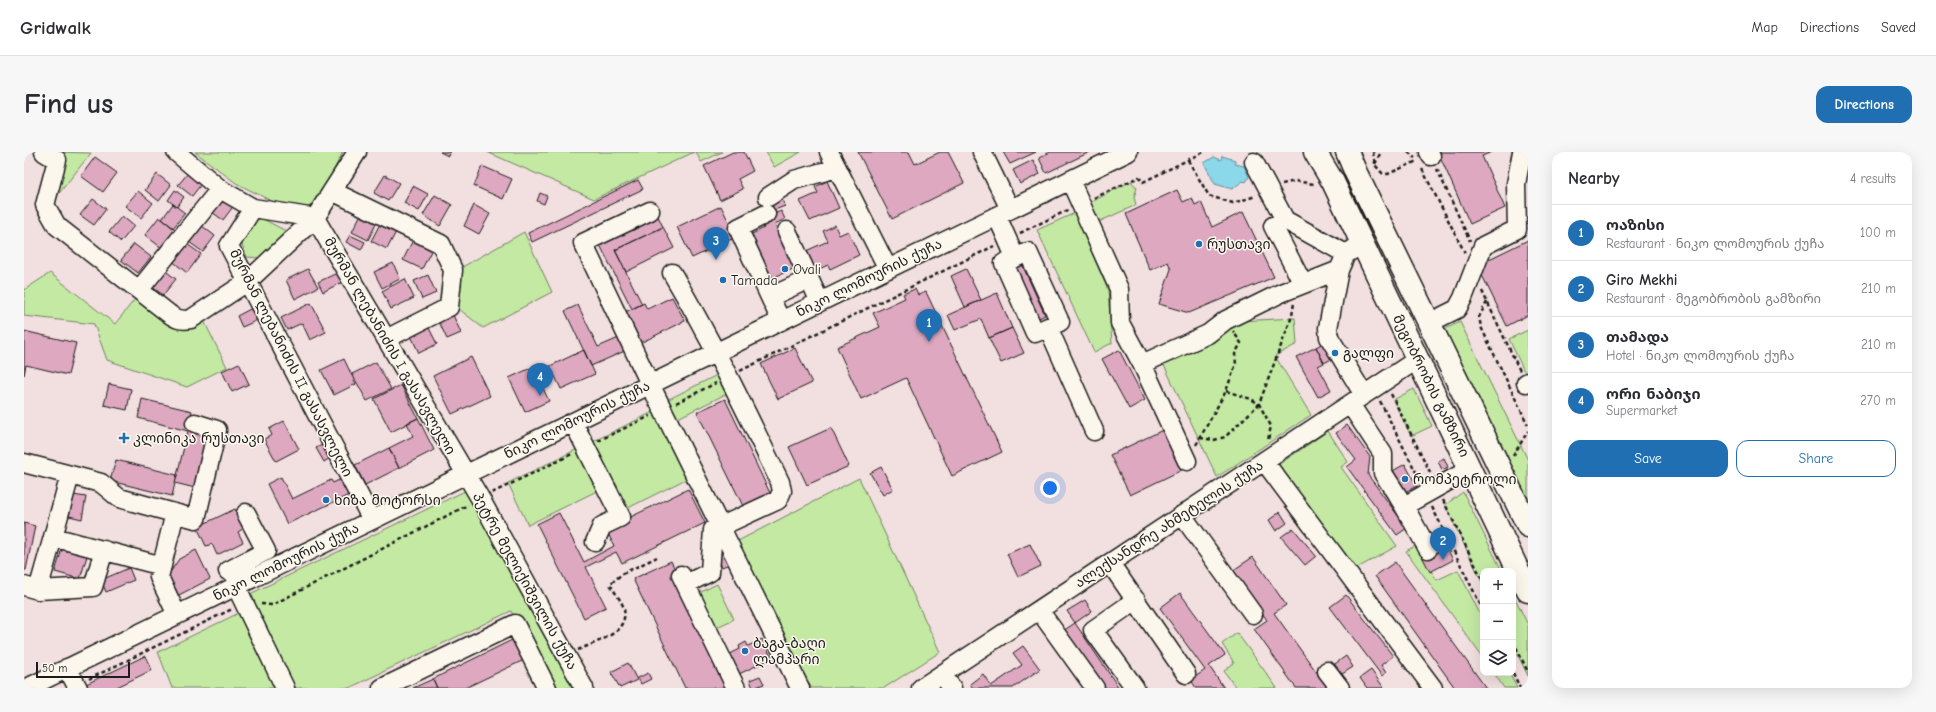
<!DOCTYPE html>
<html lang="en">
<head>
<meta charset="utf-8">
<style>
	:root { --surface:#fff; --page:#f7f7f7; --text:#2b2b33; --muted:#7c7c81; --line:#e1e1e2; --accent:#1f6fb2 }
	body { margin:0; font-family:"Comic Neue","Noto Sans Georgian",sans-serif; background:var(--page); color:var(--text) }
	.controls { position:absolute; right:12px; bottom:12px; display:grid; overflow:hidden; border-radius:8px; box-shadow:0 4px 16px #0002 }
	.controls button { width:36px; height:36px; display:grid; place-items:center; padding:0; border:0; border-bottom:1px solid var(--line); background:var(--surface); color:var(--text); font:20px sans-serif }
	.scale { position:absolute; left:12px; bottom:10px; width:94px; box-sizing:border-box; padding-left:4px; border:2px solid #1c1c1c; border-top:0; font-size:11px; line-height:14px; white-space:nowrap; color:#1c1c1c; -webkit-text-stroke:3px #fbf7ec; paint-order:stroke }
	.you { position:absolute; left:1026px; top:336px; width:14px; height:14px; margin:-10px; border:3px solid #fff; border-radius:50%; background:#1a73e8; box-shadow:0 0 0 6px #1a73e833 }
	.badge { display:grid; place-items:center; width:26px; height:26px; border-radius:50%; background:var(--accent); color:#fff; font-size:13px; font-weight:700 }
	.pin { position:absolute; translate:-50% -33px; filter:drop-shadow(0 1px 2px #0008) }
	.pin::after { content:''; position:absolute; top:21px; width:14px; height:12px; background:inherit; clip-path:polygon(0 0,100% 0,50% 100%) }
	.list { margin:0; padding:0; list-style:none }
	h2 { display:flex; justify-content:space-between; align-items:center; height:52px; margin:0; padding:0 16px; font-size:17px }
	h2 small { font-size:13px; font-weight:400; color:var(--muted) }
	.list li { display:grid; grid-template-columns:26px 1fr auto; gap:12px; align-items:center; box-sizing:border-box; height:56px; padding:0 16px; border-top:1px solid var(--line) }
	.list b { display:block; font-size:15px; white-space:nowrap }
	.list p { margin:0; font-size:13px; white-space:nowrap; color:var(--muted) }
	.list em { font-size:13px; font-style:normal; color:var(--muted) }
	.actions { display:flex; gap:8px; padding:12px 16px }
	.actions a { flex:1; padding:9px 0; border:1px solid var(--accent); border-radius:12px; text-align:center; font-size:14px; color:var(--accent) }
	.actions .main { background:var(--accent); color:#fff }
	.icon { flex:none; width:22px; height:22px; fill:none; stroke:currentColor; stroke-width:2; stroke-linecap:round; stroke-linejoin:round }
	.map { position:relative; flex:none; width:1504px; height:536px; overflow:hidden; border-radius:12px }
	header { display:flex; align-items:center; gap:24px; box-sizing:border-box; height:56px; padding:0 20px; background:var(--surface); border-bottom:1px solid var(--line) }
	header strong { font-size:19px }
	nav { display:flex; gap:22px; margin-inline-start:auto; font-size:14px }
	.intro { display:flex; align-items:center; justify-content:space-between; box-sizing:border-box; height:96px; padding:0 24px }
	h1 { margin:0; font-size:28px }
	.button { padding:10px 18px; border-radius:12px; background:var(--accent); color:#fff; font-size:14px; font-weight:700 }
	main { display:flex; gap:24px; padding:0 24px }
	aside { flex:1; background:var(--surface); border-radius:12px; box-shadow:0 4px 16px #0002 }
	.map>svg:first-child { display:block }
	.green { fill:#c3e9a3; stroke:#708260 }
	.water { fill:#8bd8ea; stroke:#5f8d98 }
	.building { fill:#dda8c0; stroke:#1c1c1c }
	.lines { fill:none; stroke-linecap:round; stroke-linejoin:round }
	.minor-casing { stroke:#1c1c1c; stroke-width:21 }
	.major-casing { stroke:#1c1c1c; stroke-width:25 }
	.path { stroke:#1c1c1c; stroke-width:2.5; stroke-dasharray:4 3; stroke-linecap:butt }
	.minor { stroke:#fbf7ec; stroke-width:18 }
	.major { stroke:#fbf7ec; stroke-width:22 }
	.poi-dot { fill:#1f6fb2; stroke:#fbf7ec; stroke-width:1.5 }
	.labels { text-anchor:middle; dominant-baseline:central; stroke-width:3; stroke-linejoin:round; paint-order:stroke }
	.poi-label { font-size:14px; fill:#1c1c1c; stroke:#fbf7ec; text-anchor:start }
	.street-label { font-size:14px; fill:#1c1c1c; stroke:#fbf7ec }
</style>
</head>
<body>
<header>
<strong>Gridwalk</strong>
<nav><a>Map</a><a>Directions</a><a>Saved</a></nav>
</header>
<div class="intro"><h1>Find us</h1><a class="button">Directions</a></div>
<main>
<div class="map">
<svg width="1504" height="536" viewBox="0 0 1504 536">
	<rect width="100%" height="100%" fill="#f2dfdf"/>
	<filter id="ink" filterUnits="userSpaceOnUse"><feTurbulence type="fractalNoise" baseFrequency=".025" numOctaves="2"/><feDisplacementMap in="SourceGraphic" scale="8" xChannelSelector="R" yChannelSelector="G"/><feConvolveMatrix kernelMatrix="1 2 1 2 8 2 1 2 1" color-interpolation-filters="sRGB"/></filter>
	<g filter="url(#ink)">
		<path class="green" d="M29 0 67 1 25 54Z
			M171 0H319L292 52 269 60 212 31Z
			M463 0H670L570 47Z
			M672 0H698L677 10Z
			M742 0H777L750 15Z
			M1107 29 1113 36 1110 45 1112 53 1070 72 1060 54Z
			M1051 61 1084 138 1088 191 1070 200 1013 78Z
			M229 62 264 80 235 106 223 105 215 85Z
			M500 80 528 140 459 176 430 153 433 118Z
			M26 121 91 172 115 142 146 171 177 163 203 215 163 235 83 208 70 172 0 164V138Z
			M1271 166 1273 192 1251 204 1287 263 1193 325 1138 209 1216 169Z
			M1436 170 1504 308V347L1421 177Z
			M1504 178V219L1501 221 1485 187Z
			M693 223 702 242 652 267 643 248Z
			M1390 237 1408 274 1387 284 1369 248Z
			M631 259 664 326 604 356 591 330 504 373 484 331Z
			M1304 279 1324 310 1317 315 1373 394 1326 420 1248 317Z
			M835 326 916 500 860 536H787L714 389Z
			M441 339 551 536H525L487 459 325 536H267L226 455 228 441Z
			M1439 340 1478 419H1459V432L1421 353Z
			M1391 394 1413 428 1434 418 1459 468V506L1382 399Z
			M693 432 710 467 691 476 675 441Z
			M1489 442 1504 473V524L1489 493Z
			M215 461 251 536H148L134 500Z
			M1213 481 1253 536H1212L1200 519 1210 511 1198 492Z
			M1470 521H1485L1493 536H1480Z"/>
		<path class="water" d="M1198 4 1211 8V12L1220 14 1225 25 1222 30 1219 29 1208 37 1191 32 1180 11 1190 5 1197 8Z"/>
		<path class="building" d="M416 0H426L424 4Z
			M709 0H720L729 19 714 27 719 37 696 48 680 14Z
			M834 0H885L891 12 916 0H924L940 31 868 67Z
			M979 0H1012L986 12Z
			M1026 0H1066L1022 21 1015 6Z
			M1414 0H1468L1458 4 1481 56 1446 72Z
			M71 5 93 21 79 40 57 24Z
			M1009 8 1016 22 996 32 989 18Z
			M458 14 488 27 479 47 450 34Z
			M165 20 178 31 168 44 154 33Z
			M133 22 147 33 135 49 121 38Z
			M361 23 375 31 364 49 350 41Z
			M614 28 619 37 508 90 504 81Z
			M803 29 815 56 786 69 776 49 794 41 791 35Z
			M389 34 404 42 395 59 380 51Z
			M151 38 160 45 153 55 144 48Z
			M1153 38 1159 50 1168 46 1171 53 1177 50 1188 75 1219 60 1250 125 1165 161 1135 152 1147 117 1144 110 1126 118 1102 62Z
			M114 39 129 51 117 66 101 54Z
			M516 41 523 44 520 52 513 49Z
			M197 42 211 52 199 68 185 58Z
			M411 43 428 53 416 74 399 63Z
			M756 43 761 54 748 59 744 48Z
			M69 47 82 57 70 73 56 63Z
			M149 52 161 61 149 76 138 67Z
			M450 53 466 62 455 82 440 74Z
			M697 54 712 85 668 106 653 75Z
			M757 59 761 67 751 72 771 116 746 127 726 83 740 76 736 69Z
			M337 62 353 70 344 88 328 80Z
			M98 64 110 74 97 90 85 80Z
			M634 64 639 75 591 98 618 152 608 157 576 93Z
			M135 65 154 79 139 97 121 83Z
			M357 70 373 78 363 97 347 89Z
			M177 73 191 84 179 100 165 90Z
			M811 73 815 83 824 79 835 103 806 117 804 113 791 119 782 99 804 89 799 79Z
			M639 75 650 96 602 120 591 98Z
			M326 83 341 90 337 98 322 90Z
			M389 88 408 97 398 117 379 108Z
			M1504 88V163L1483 174 1453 113Z
			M160 90 177 102 163 121 147 108Z
			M110 92 127 105 114 121 97 108Z
			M997 110 1021 163 1011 168 986 115Z
			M369 111 376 127 358 136 350 120Z
			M139 117 152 127 139 143 127 134Z
			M284 117 294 135 271 147 262 128Z
			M942 117 957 148 941 155 927 124Z
			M313 121 318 130 299 140 294 130Z
			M404 123 412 141 398 147 390 129Z
			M381 127 390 146 367 157 358 139Z
			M891 137 894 143 902 140 978 300 928 324 882 226 837 247 813 195 856 175 849 161 881 146 879 142Z
			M973 141 988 176 965 186 957 167 931 178 924 163Z
			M648 145 661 169 610 194 595 163 620 151 623 157Z
			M287 151 302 180 286 188 278 171 263 178 257 166Z
			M554 153 574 195 597 185 603 198 567 214 541 159Z
			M230 155 236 167 218 175 213 164Z
			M429 163 437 181 423 187 415 170Z
			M405 176 413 192 395 201 387 184Z
			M988 176 1000 201 977 211 965 186Z
			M0 179 52 191 44 223 2 213 0 223Z
			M1310 185 1319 201 1300 211 1292 195Z
			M1292 195 1300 211 1294 214 1307 238 1294 245 1272 205Z
			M771 196 788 231 754 247 737 212Z
			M560 198 571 222 537 237 526 214Z
			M1095 198 1121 248 1105 257 1078 207Z
			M447 205 466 244 428 262 409 224Z
			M320 207 332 232 310 243 297 218Z
			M352 210 367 237 343 249 328 222Z
			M215 211 225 232 208 240 198 219Z
			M509 215 525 249 501 260 485 226Z
			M85 232 107 237 103 258 80 253Z
			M377 233 394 266 367 280 350 247Z
			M118 247 168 259 164 276 188 282 175 337 151 331 164 279 114 266Z
			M701 247 746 341 719 354 673 260Z
			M394 266 410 298 375 316 365 296 389 284 383 271Z
			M260 269 275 297 252 309 240 287 248 283 245 277Z
			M1323 273 1346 305 1344 323 1383 376 1373 383 1323 315 1332 308 1312 281Z
			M807 276 825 314 783 333 765 295Z
			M1143 276 1162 316 1106 343 1086 303Z
			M302 291 309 304 300 310 292 296Z
			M365 296 375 316 341 333 331 313Z
			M1420 306 1424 315 1418 318 1414 309Z
			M92 308 153 323 148 344 86 329Z
			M1381 312 1393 334 1379 341 1367 320Z
			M857 315 869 337 859 343 846 321Z
			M257 325 268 347 307 328 309 331 321 325 329 341 263 372 243 332Z
			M664 337 681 371 598 411 592 400 562 415 582 455 560 466 513 372 535 361 560 410 590 394 582 377Z
			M49 343 62 345 58 367 45 364Z
			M211 357 220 376 214 380 219 390 193 403 188 392 182 394 173 375Z
			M1256 360 1263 371 1252 379 1245 368Z
			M0 371 11 374 2 418H0Z
			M1269 376 1292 404 1281 413 1257 385Z
			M1006 392 1017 414 994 425 983 402Z
			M1421 392 1429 408 1406 420 1398 404Z
			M704 396 710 410 698 415 692 401Z
			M38 397 63 404 56 427 31 420Z
			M172 398 186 427 153 444 143 425 155 407Z
			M1229 405 1262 453 1250 461 1304 536H1272L1230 477 1243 468 1208 419Z
			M647 409 707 535 705 536H661L609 427Z
			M1371 410 1462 536H1431L1351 424Z
			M105 416 110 428 82 440 77 428Z
			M1156 441 1201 503 1185 514 1200 536H1172L1167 528 1181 518 1136 456Z
			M1322 443 1369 504 1357 513 1362 521 1358 524 1306 455Z
			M1061 448 1068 459 1051 471 1043 459Z
			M1051 471 1095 536H1077L1039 479Z
			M490 487 500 508 441 536H413L409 527Z
			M738 487 748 506 713 523 704 503 716 497 715 494 722 490 724 494Z
			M999 494 1016 517 989 536H949L946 532 959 522 967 534 998 513 989 501Z
			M121 504 128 518 91 536H59L58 534Z
			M1322 504 1329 515 1315 524 1308 514Z
			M604 511 613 528 596 536 587 520Z
			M1347 518 1360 536H1343L1336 526Z
			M624 521 627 527 617 532 614 526Z
			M736 524 740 532 729 536 726 528Z
			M409 527 413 536H389Z"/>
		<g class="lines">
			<g class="minor-casing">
				<path id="minor" d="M20 0 33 8 21 53 33 74 144 161C152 167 157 169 167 167L223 130 291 66 333 0
					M152 0 196 37 229 56 291 66
					M805 0 864 117
					M958 0 986 57
					M1405 0 1407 4
					M1230 10 1261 68 1249 74 1279 132
					M1046 28 1095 137 1096 171 1118 212 1184 182 1202 168 1257 141 1315 118
					M308 39 417 92 429 118 425 155 362 187
					M744 45 770 28 813 16
					M229 56 205 94 348 368
					M626 59 559 91 626 232 776 536
					M742 62 714 76 757 169
					M973 64 991 105
					M291 66 456 346 560 536
					M1261 68 1322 102
					M763 79 796 150
					M1338 92 1322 102 1315 118 1304 176 1305 185 1340 243
					M648 121C688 189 722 259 756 330L758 339 754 348 689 378 686 420 662 432
					M115 138 196 37
					M746 145 785 127
					M1405 171 1433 157 1439 146 1459 94 1493 77 1492 32 1498 0
					M1024 175 1036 170 1004 100 980 111 1011 181 1024 175 1070 279
					M1118 212 1163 309
					M1502 231 1504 230
					M1326 252 1359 302V321L1380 354 1446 317
					M549 270 597 365 578 374 571 390
					M1240 309 1409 536
					M0 311 77 331 95 346 172 367 193 278 171 271
					M46 323 29 385 138 414
					M1380 354 1404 397
					M151 361 135 425 153 463
					M1158 363 1229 462
					M1086 411 1162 522
					M204 419 242 399 222 361
					M657 423 712 536
					M0 434 14 438 29 385
					M212 434 261 536
					M14 438 69 435 80 398
					M1015 458 1071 536
					M43 516 54 536
					M1303 519 1316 536
					M918 522 928 536
					M3 536 1104 0
					M358 536 491 472 523 536
					M897 536 1394 207
					M1111 536 1069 478 1112 448"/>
			</g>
			<g class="major-casing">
				<path id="major" d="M1291 0 1309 30 1504 439
					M1323 0 1332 21 1504 374"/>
			</g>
			<path class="path" d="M1349 0 1351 13 1358 21 1364 22 1393 9
				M1384 0 1391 6
				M1164 8 1185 44 1209 51 1232 44
				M1351 12 1357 0
				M1398 17 1441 101
				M1413 17 1446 89
				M1258 32 1271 29 1290 32
				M1070 46 1115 25 1119 30 1180 0
				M996 81 1044 58
				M1458 139 1496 219
				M1463 150 1455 165 1457 175 1504 273
				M716 219 970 94
				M1202 239 1227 247 1235 252 1247 274 1244 288
				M1367 242 1407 322
				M1356 249 1396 328
				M652 251 692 231
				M1176 286 1190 288 1201 285 1235 252 1268 164 1270 151
				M574 289 626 264
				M1172 293 1202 239 1212 212 1211 202 1217 191 1209 179
				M1489 304 1504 279
				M468 341 548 302
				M1419 348 1459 429
				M1408 355 1459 458
				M237 452 248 453 444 353
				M1489 489 1504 520
				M554 498C571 490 605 482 600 457 598 449 590 440 586 432L598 422 633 405
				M1489 521 1496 536
				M65 527 208 457"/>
			<use href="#minor" class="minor"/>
			<use href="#major" class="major"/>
		</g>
	</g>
	<g class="poi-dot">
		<circle cx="1175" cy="92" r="4"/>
		<circle cx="761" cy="117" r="4"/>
		<circle cx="699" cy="128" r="4"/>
		<circle cx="1311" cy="201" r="4"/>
		<path d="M98 280h4v4h4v4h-4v4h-4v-4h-4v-4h4z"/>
		<circle cx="1381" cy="327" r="4"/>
		<circle cx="302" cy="348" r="4"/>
		<circle cx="721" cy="499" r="4"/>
	</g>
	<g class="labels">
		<g class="poi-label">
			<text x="1183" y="92">რუსთავი</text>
			<text x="769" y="117">Ovali</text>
			<text x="707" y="128">Tamada</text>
			<text x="1319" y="201">გალფი</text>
			<text x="109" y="286">კლინიკა რუსთავი</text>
			<text x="1389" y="327">რომპეტროლი</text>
			<text x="310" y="348">ხიზა მოტორსი</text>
			<text x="729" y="491">ბაგა-ბაღი<tspan x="729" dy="16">ლამპარი</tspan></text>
		</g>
		<g class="street-label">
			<text transform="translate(845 126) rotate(-26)">ნიკო ლომოურის ქუჩა</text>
			<text transform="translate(366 194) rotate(60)">მურმან ლებანიძის I გასასვლელი</text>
			<text transform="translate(267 211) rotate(63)">მურმან ლებანიძის II გასასვლელი</text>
			<text transform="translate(1407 234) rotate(64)">მეგობრობის გამზირი</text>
			<text transform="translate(553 268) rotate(-26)">ნიკო ლომოურის ქუჩა</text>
			<text transform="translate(1145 372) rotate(-33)">ალექსანდრე ახმეტელის ქუჩა</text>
			<text transform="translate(262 410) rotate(-26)">ნიკო ლომოურის ქუჩა</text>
			<text transform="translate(501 429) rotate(61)">პეტრე მელიქიშვილის ქუჩა</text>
		</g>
	</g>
</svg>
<div class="controls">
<button>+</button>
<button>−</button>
<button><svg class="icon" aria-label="layers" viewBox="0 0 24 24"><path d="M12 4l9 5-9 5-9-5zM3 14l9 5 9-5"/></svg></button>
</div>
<div class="scale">50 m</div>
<div class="you"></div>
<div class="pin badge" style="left:905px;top:190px">1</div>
<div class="pin badge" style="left:1419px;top:408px">2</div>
<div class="pin badge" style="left:692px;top:108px">3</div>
<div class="pin badge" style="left:516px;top:244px">4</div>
</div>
<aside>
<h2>Nearby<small>4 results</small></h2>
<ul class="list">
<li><span class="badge">1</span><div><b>ოაზისი</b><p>Restaurant · ნიკო ლომოურის ქუჩა</p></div><em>100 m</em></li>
<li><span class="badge">2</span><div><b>Giro Mekhi</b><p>Restaurant · მეგობრობის გამზირი</p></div><em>210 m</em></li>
<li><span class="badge">3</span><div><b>თამადა</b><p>Hotel · ნიკო ლომოურის ქუჩა</p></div><em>210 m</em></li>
<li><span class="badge">4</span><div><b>ორი ნაბიჯი</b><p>Supermarket</p></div><em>270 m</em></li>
</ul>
<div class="actions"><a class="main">Save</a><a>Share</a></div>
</aside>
</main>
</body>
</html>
